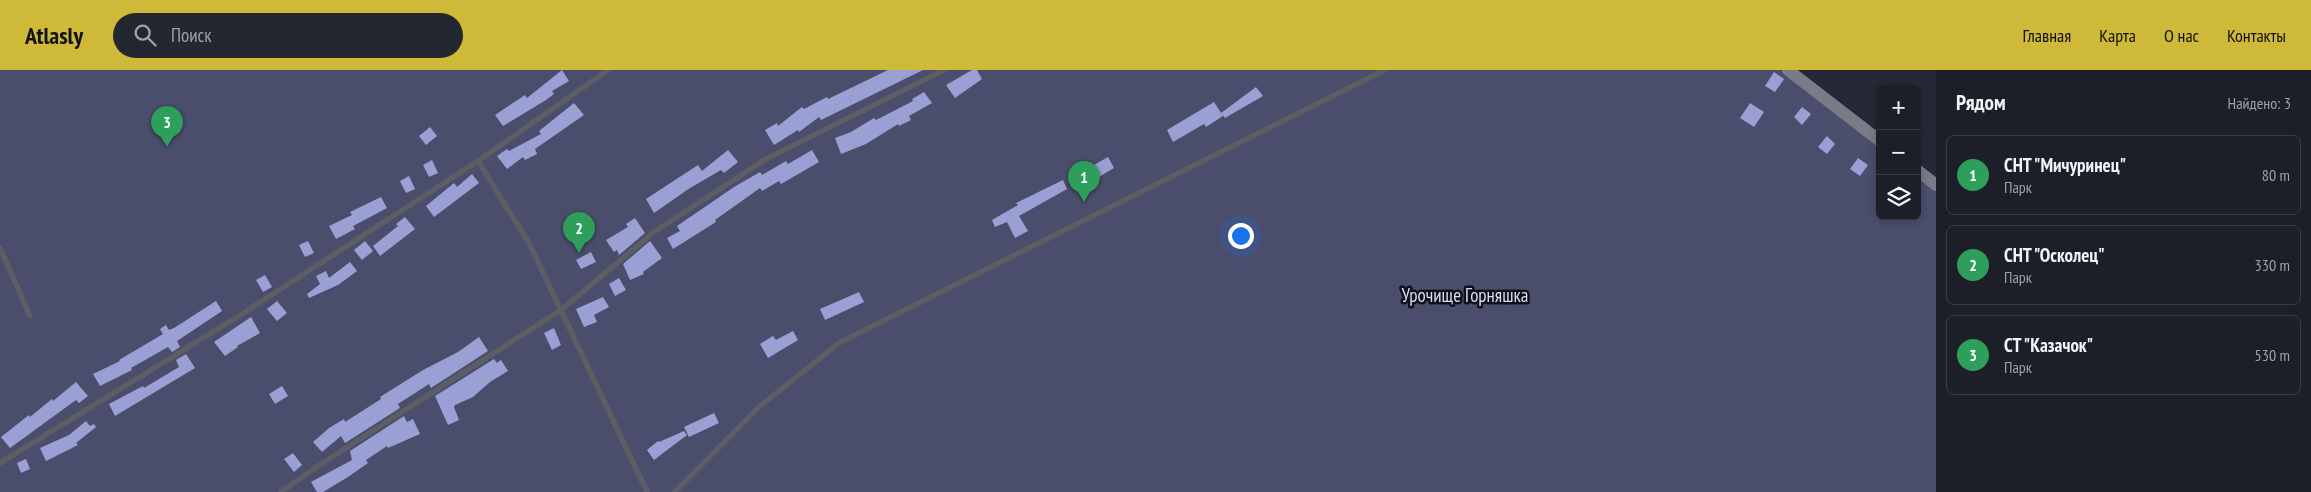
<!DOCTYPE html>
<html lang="ru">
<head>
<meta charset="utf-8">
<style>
	:root { --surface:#1c1e28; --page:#252730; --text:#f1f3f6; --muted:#a0a2a8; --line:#3a3c45; --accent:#ceb938 }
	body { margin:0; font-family:"PT Sans Narrow",sans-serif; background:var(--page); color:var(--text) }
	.controls { position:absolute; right:15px; top:15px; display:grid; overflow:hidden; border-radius:8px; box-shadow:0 2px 8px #0003 }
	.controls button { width:45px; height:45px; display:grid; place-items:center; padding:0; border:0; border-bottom:1px solid var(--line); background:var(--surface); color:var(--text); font:25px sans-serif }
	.you { position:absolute; left:1240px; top:165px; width:18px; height:18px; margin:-12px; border:4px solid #fff; border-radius:50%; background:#1a73e8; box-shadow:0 0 0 8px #1a73e833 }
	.badge { display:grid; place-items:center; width:32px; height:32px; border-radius:50%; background:var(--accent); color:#fff; font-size:16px; font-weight:700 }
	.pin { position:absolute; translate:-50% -41px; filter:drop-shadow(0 1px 2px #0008) }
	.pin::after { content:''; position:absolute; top:26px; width:18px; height:15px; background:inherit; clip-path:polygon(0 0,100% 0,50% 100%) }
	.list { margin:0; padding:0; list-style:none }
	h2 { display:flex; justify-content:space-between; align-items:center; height:65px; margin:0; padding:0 20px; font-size:21px }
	h2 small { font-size:16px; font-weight:400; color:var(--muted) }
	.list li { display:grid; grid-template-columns:32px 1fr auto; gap:15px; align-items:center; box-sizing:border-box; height:80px; margin:0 10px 10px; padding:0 10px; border:1px solid var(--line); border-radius:8px }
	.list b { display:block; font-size:19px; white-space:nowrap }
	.list p { margin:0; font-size:16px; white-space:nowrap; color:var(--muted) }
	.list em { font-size:16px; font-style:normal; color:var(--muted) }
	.icon { flex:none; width:28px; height:28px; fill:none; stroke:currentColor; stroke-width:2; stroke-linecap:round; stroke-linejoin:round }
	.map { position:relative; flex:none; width:1936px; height:422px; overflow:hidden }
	header { display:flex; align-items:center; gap:30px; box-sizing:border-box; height:70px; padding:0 25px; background:var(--accent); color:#111 }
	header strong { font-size:24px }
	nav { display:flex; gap:28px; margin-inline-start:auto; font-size:18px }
	.search { width:350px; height:45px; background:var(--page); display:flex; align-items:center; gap:12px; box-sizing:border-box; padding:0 18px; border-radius:28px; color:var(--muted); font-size:19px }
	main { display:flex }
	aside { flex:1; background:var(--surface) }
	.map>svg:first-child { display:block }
	.green { fill:#4a4d6c }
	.building { fill:#9aa0d3 }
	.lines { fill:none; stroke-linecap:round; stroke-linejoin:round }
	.lane { stroke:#5d5d64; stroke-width:5.5 }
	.secondary { stroke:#797b86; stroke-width:12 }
	.labels { text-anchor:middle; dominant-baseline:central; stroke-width:5; stroke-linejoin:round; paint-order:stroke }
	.park-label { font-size:19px; fill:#d9ddfc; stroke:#101117 }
</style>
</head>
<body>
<header>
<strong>Atlasly</strong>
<div class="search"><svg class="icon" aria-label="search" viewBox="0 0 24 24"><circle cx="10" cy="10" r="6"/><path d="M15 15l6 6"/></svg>Поиск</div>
<nav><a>Главная</a><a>Карта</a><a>О нас</a><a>Контакты</a></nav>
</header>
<main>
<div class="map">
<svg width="1936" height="422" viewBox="0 0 1936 422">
	<rect width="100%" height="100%" fill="#262835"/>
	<path class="green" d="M0 0H1790L1880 70V146H1917V99L1936 114V422H0Z"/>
	<path class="building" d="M562 0 569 11 552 21 554 24 546 30 503 56 495 45 525 25 527 28Z
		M888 0H923L821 50 819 47 799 62 798 60 774 75 765 60 777 53 778 56 802 37 804 39 827 27 828 29Z
		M972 0H977L982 9 955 28 946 15Z
		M1774 2 1784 9 1775 22 1765 16Z
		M1256 17 1263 26 1225 48 1221 43Z
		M924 22 932 33 909 46 911 50 899 56 898 54 866 74 841 84 835 68 851 62 874 48 876 50 913 31 912 29Z
		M1214 32 1223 46 1206 57 1204 54 1173 72 1167 60Z
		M574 33 584 45 535 79 537 84 525 90 523 87 507 99 497 86 507 79 509 81 541 64 539 61Z
		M1750 33 1764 42 1754 57 1740 48Z
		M1802 37 1811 44 1802 55 1794 47Z
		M430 57 437 66 426 75 419 66Z
		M1827 66 1835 74 1827 84 1818 77Z
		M728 80 738 92 724 103 721 100 690 118 654 143 646 129 698 95 702 101Z
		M812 80 819 92 781 114 779 111 762 121 760 118 715 150 716 152 673 179 667 168 680 161 677 156 734 117 760 102 762 105 786 91 788 94Z
		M1108 87 1114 98 1087 114 1080 103Z
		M1858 88 1868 95 1860 106 1850 99Z
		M432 90 438 103 429 107 423 95Z
		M472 104 479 113 434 147 426 136 454 113 457 117Z
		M409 106 415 119 406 123 400 111Z
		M1063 110 1067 119 1019 146 1028 161 1015 168 1007 152 995 157 992 150 1018 135 1016 133Z
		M381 127 387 138 353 156 355 159 336 169 329 156 352 145 350 142Z
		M405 147 415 159 380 186 373 176 398 156 396 154Z
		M635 148 645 163 619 185 617 180 614 182 606 170 628 157 626 154Z
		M308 171 314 183 305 187 299 175Z
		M365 171 373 181 362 190 354 180Z
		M650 171 662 188 643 202 644 204 630 210 623 194Z
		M591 182 596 192 581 199 576 190Z
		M350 192 357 201 338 215 309 228 307 224 320 214 316 206 326 201 329 208Z
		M265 205 272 217 263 222 256 210Z
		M619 208 626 220 615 226 609 214Z
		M859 222 864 232 825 250 820 239Z
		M603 227 609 237 594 245 597 252 584 257 576 239Z
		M216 231 222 241 177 271 180 277 172 282 168 277 131 298 132 300 100 316 93 304 120 291 119 290 163 264 160 259 166 255 169 260 174 258Z
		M277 231 287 243 277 251 267 239Z
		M251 247 260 263 237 276 238 277 225 286 214 272Z
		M554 258 561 275 552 280 544 263Z
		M793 261 798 270 768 288 760 274 773 266 776 270Z
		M479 267 488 281 431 318 429 314 398 334 400 338 345 373 341 366 322 382 313 372 329 358 344 349 345 352 381 329 380 327 423 300 458 282Z
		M186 284 195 298 115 346 109 334 143 316 144 318 179 297 176 290Z
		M494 289 497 293 501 290 508 301 490 312 473 327 455 335 454 337 459 350 448 355 435 326Z
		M76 312 88 326 79 333 76 330 10 378 1 367 29 345 30 347 52 329 53 331Z
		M282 316 288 326 275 334 269 324Z
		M714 343 719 353 689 367 684 357Z
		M404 346 407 352 413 349 420 364 388 378 387 376 366 390 368 393 348 407 323 422H317L311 412 352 390 350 381Z
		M86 351 90 356 94 354 96 357 76 373 78 375 46 391 40 378 69 365Z
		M684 361 687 365 654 390 647 380 658 371 659 372Z
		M293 383 302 395 294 402 284 389Z
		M26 389 30 399 21 403 17 393Z"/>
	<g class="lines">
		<path class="lane" d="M478 91 530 175 647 422
			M0 178 30 246
			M0 393 242 244 478 91 608 0
			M281 422 315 398 561 240 654 162 766 89 944 0
			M675 422 759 337 839 273 1385 0"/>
		<path class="secondary" d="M1788 0 1880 71
			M1917 100 1936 115"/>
	</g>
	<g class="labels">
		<g class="park-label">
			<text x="1465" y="225">Урочище Горняшка</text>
		</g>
	</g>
</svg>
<div class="controls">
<button>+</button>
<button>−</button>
<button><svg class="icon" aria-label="layers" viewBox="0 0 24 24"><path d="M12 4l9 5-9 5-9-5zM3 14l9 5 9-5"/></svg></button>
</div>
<div class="you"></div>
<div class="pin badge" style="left:1084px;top:132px;background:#2e9e5b">1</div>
<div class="pin badge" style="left:579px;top:183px;background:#2e9e5b">2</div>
<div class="pin badge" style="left:167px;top:77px;background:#2e9e5b">3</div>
</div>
<aside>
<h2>Рядом<small>Найдено: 3</small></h2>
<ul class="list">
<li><span class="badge" style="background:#2e9e5b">1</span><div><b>СНТ &quot;Мичуринец&quot;</b><p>Парк</p></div><em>80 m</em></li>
<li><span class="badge" style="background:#2e9e5b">2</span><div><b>СНТ &quot;Осколец&quot;</b><p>Парк</p></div><em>330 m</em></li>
<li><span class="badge" style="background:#2e9e5b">3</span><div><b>СТ &quot;Казачок&quot;</b><p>Парк</p></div><em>530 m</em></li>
</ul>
</aside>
</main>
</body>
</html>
